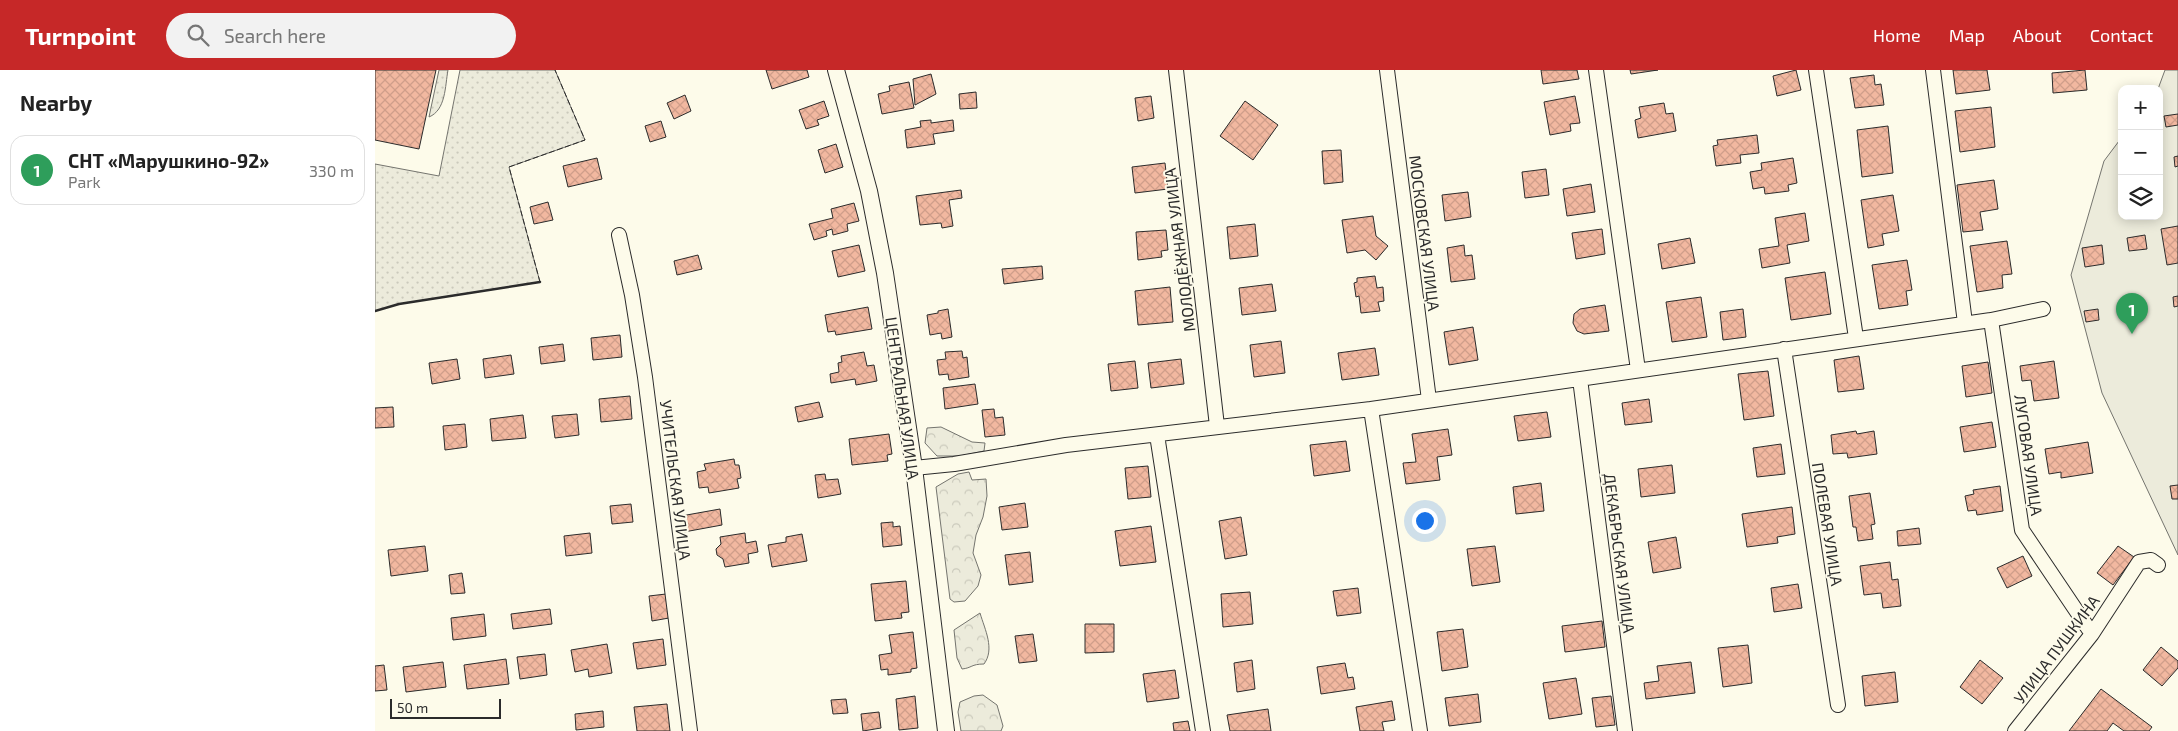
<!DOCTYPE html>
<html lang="en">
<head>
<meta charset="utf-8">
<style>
	:root { --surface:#fff; --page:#f2f2f2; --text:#222; --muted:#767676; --line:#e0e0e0; --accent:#c62828 }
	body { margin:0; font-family:"Exo 2",sans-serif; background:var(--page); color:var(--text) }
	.controls { position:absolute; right:15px; top:15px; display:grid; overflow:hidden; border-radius:10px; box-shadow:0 2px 12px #0003 }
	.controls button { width:45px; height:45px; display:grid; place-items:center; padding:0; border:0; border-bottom:1px solid var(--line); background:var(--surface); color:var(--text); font:25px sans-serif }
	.scale { position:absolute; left:15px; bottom:12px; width:111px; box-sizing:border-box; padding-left:5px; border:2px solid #2b2b2b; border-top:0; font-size:14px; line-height:18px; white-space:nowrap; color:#2b2b2b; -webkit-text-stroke:4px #fdfbea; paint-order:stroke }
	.you { position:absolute; left:1049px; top:450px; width:18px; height:18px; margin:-12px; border:4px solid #fff; border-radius:50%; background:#1a73e8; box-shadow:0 0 0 8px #1a73e833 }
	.badge { display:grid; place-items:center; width:32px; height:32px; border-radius:50%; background:var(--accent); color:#fff; font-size:16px; font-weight:700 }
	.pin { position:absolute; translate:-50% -41px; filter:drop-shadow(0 1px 2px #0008) }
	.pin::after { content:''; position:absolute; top:26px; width:18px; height:15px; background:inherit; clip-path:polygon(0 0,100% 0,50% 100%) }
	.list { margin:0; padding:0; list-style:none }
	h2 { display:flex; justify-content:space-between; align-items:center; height:65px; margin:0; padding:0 20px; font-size:21px }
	h2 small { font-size:16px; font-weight:400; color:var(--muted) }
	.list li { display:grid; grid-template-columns:32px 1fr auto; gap:15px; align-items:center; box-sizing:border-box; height:70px; margin:0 10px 10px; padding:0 10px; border:1px solid var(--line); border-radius:15px }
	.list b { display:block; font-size:19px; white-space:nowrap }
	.list p { margin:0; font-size:16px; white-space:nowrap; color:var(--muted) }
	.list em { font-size:16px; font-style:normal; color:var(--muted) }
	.icon { flex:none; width:28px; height:28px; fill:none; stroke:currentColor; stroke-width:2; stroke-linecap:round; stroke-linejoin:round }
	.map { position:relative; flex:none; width:1803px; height:661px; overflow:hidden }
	header { display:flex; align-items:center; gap:30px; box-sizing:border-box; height:70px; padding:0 25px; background:var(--accent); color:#fff }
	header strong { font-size:24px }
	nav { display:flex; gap:28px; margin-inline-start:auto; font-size:18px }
	.search { width:350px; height:45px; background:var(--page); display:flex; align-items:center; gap:12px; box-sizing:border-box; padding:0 18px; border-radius:28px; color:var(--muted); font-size:19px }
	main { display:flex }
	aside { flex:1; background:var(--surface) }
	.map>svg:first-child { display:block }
	.grass { fill:url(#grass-dots); stroke:#74746e }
	.forest { fill:url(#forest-crowns); stroke:#74746e }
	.garden { fill:#ecebdb; stroke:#74746e }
	.building { fill:url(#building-cross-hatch); stroke:#2b2b2b }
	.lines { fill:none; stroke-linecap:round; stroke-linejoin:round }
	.minor-casing { stroke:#2b2b2b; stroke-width:16 }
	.tertiary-casing { stroke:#2b2b2b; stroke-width:18 }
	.minor { stroke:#fdfbea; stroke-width:14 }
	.tertiary { stroke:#fdfbea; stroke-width:16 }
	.fence { stroke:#2b2b2b; stroke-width:1; stroke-dasharray:6 2.5; stroke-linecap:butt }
	.wall { stroke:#2b2b2b; stroke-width:2.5 }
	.labels { text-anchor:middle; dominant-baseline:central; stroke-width:4; stroke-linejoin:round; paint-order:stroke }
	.street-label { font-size:16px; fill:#2b2b2b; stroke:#fdfbea }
</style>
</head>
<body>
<header>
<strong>Turnpoint</strong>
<div class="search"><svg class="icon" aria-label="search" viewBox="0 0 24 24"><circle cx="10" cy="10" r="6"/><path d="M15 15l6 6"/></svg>Search here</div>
<nav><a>Home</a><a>Map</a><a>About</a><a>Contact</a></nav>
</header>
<main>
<aside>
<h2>Nearby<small></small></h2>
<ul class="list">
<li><span class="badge" style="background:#2e9e5b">1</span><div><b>СНТ «Марушкино-92»</b><p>Park</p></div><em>330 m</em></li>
</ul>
</aside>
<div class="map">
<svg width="1803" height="661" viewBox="0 0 1803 661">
	<defs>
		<pattern id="grass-dots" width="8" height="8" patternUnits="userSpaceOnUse" patternTransform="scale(1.25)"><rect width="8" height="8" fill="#ecebdb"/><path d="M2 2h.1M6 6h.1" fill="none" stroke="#cbcabc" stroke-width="1.8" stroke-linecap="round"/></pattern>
		<pattern id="forest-crowns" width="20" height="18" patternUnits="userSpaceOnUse" patternTransform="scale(1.25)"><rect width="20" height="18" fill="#ecebdb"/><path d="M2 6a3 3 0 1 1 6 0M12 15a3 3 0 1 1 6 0" fill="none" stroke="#cbcabc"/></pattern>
		<pattern id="building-cross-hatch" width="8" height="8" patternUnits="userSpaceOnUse" patternTransform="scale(1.25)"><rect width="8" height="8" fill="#f2b8a0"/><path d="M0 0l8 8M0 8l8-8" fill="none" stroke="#d09e8a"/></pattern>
	</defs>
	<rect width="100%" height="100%" fill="#fdfbea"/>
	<path class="grass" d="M64 0H73C70 16 71 40 54 47Z
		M85 0H180L210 70 134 97 165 212 24 234 0 241V94L64 106Z"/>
	<path class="forest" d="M566 357 597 372 610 373 609 381 585 386H562L550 373 552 358Z
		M594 402 597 410 611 409 612 426 608 447 601 465 598 483 606 505 603 516 590 531 579 532 575 529 561 417 583 404Z
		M605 543C610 560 620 579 609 594 596 594 597 598 587 599L582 588 579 560Z
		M608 625 622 635 628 656 626 661H586L583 642 585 632 599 626Z"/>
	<path class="garden" d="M1790 0H1803V485L1727 323 1696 205 1729 91 1747 67V146H1784V19H1783Z"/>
	<path class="building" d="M0 0H61L44 79 0 70Z
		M391 0H432L434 7 397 19Z
		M1166 0H1202L1204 9 1168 14Z
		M1255 0H1283L1256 4Z
		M1421 0 1426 20 1402 26 1398 6Z
		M1578 0H1612L1615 20 1581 24Z
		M1710 0 1712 20 1678 23 1677 3Z
		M556 4 561 24 540 35 538 9Z
		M1499 5 1500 15 1506 14 1509 35 1480 38 1475 8Z
		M534 12 539 38 507 44 503 24 515 21 514 16Z
		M601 22 602 38 585 39 584 24Z
		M310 25 316 41 299 49 292 33Z
		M776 26 779 48 763 51 760 28Z
		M1200 26 1205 53 1195 54 1196 61 1175 65 1169 32Z
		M449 31 454 46 442 50 444 55 431 59 424 40Z
		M870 31 903 55 878 90 845 66Z
		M1289 33 1291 44 1298 43 1301 61 1263 68 1260 50 1266 48 1264 37Z
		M1616 37 1620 77 1585 82 1580 41Z
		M1803 44V55L1791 57 1789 46Z
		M556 50V53L578 50 579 61 558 64 560 74 532 78 530 60 546 57 545 51Z
		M286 51 291 67 275 72 270 56Z
		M1513 56 1518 103 1487 107 1482 60Z
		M1382 65 1384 83 1365 85 1366 93 1341 96 1338 76 1343 75 1342 70Z
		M461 74 468 97 450 103 443 80Z
		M966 80 968 112 949 114 947 81Z
		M1803 86V96L1800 97 1799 87Z
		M222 88 227 109 193 117 188 96Z
		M1418 88 1422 113 1413 115 1414 121 1390 124 1389 117 1378 119 1375 102 1387 100 1386 93Z
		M790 93 793 119 760 123 757 97Z
		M1171 99 1174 125 1150 128 1147 102Z
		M1619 110 1623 139 1605 142 1608 160 1588 162 1582 115Z
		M1216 114 1220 142 1192 146 1188 119Z
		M586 120 587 128 574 130 578 156 567 158 566 153 545 155 541 126Z
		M1093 122 1096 147 1070 151 1067 125Z
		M1518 125 1524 161 1507 164 1509 175 1493 178 1486 130Z
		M173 132 178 150 159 154 155 137Z
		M479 133 484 151 472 154 473 161 458 165 457 159 451 161 452 166 439 170 434 154 458 148 456 139Z
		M1430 143 1434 171 1412 175 1415 193 1387 198 1384 179 1404 176 1400 148Z
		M998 146 1001 166 1013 176 1001 190 990 180 972 183 967 150Z
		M880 154 883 186 855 189 852 157Z
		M1803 156V193L1792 195 1786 159Z
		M1227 159 1230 184 1201 189 1197 163Z
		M791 160 793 180 786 181 787 187 763 190 761 162Z
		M1770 165 1772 179 1754 181 1752 168Z
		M1315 168 1320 193 1287 199 1283 174Z
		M1632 171 1637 204 1627 205 1628 218 1602 222 1595 176Z
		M484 175 490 201 463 207 457 181Z
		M1089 175 1090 186 1097 185 1100 209 1076 212 1072 178Z
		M1727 175 1729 194 1710 197 1707 178Z
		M323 185 327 199 302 205 299 191Z
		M1532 190 1537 220 1531 221 1533 235 1504 239 1497 195Z
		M667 196 668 209 629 214 627 199Z
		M1450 202 1456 244 1416 250 1410 208Z
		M1000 206 1002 218 1008 217 1009 231 1003 232 1005 241 986 243 984 226 981 227 979 213 982 212V208Z
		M897 214 901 241 867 245 864 218Z
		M795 217 798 252 763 255 760 221Z
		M1803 226V236L1799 237 1798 227Z
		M1326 227 1332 267 1297 272 1291 232Z
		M1230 235 1234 261 1209 264 1202 261 1198 253 1199 244 1205 239Z
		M493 237 497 259 461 265 460 261 453 262 450 245Z
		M573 239 577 267 567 269 566 263 555 265 552 245 563 243V241Z
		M1368 239 1371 267 1348 270 1345 242Z
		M1723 239 1724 250 1711 252 1709 241Z
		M1098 257 1103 290 1074 295 1069 262Z
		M245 265 247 287 218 290 216 268Z
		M906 271 910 303 879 307 875 275Z
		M188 274 190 291 166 294 164 277Z
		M1000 278 1004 305 967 310 963 283Z
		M587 281 588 288 592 287 594 307 574 310 573 304 564 305 562 290 571 289 570 282Z
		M489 282 492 296 499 295 502 311 481 315 480 309 456 313 455 304 464 302 463 293 467 292 466 286Z
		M136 285 139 304 110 308 108 289Z
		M1484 286 1489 319 1463 322 1459 290Z
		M82 289 85 309 57 314 54 293Z
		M806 289 809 314 776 318 773 293Z
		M760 291 763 318 736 321 733 294Z
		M1679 291 1684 328 1659 331 1656 310 1647 311 1645 296Z
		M1613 292 1617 323 1591 327 1587 296Z
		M1393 301 1399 346 1369 350 1363 304Z
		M600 314 603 334 570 339 568 318Z
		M255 326 257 349 226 352 224 329Z
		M1274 329 1277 352 1250 355 1247 333Z
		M444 332 448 347 423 352 420 337Z
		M18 337 19 357 0 358V338Z
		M619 339 620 348 628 347 630 365 610 367 607 340Z
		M1172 342 1176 367 1143 371 1139 346Z
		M202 344 204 365 180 368 177 346Z
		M148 345 151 368 117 371 115 349Z
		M1617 352 1621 377 1589 382 1585 357Z
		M90 354 92 377 70 380 68 356Z
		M1073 359 1077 385 1062 387 1065 410 1031 414 1028 393 1041 392 1037 364Z
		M1481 361 1482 364 1499 361 1502 384 1473 388 1472 383 1458 384 1456 365Z
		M514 364 517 384 512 385 513 391 477 395 474 369Z
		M971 371 975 401 939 406 935 375Z
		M1713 372 1718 403 1686 408V402L1674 404 1670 379Z
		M1406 374 1410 404 1382 407 1378 378Z
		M359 389 360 395H364L366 408 362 409 364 418 334 423 333 417 324 418 322 402 331 400 329 394Z
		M1297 395 1300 423 1266 427 1263 399Z
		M773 396 776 427 753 429 750 398Z
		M450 404 451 410 463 409 466 424 443 428 440 405Z
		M1166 413 1169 441 1141 444 1138 417Z
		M1803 415V429H1797L1795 416Z
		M1625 416 1628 441 1602 445 1601 440 1593 441 1590 426 1599 424 1598 420Z
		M1495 423 1500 454 1496 455 1498 469 1483 471 1481 457H1478L1474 426Z
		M650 433 653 457 627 460 624 437Z
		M256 434 258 452 237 454 235 436Z
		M1417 437 1420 464 1402 467 1403 473 1372 477 1367 444Z
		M345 439 347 455 309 462 306 446Z
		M866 447 872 485 850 489 844 451Z
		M518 452V457L525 456 527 475 508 477 506 453Z
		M776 456 781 492 745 496 740 461Z
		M1544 458 1546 474 1523 476 1522 461Z
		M215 463 217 483 191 486 189 466Z
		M370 463 371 473 381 471 383 482 373 484 374 493 350 497 348 489 342 485 341 479 346 474 345 467Z
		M427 464 432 491 397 497 393 475 411 472V467Z
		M1301 467 1306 498 1278 503 1273 472Z
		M50 476 53 501 16 506 13 480Z
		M1120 476 1125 512 1097 516 1092 479Z
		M1743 476 1759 487 1738 515 1722 503Z
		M655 482 658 512 634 515 630 485Z
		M1648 486 1657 506 1632 518 1622 498Z
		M1515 492 1517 510 1523 509 1526 536 1508 538 1506 523 1489 525 1485 496Z
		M87 503 90 523 76 524 74 505Z
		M531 511 534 542 526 543 527 548 500 551 496 514Z
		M1423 514 1427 538 1399 542 1396 518Z
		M983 518 986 543 962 546 958 521Z
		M875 522 878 554 848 557 846 524Z
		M291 524 294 548 277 551 274 526Z
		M175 539 177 554 138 559 136 544Z
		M109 544 111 566 78 570 76 548Z
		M1227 551 1230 577 1190 582 1187 556Z
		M710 554H739V582L710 583Z
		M1088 559 1093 597 1067 601 1062 562Z
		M538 562 542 598 536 599V602L513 605V599L506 600 504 585 517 583 514 565Z
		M658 564 662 591 644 593 640 566Z
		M288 569 291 595 262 599 258 573Z
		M232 574 237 603 214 607 213 599 200 602 196 580Z
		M1373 575 1377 613 1348 617 1343 578Z
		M1786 577 1803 591V598L1787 616 1768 600Z
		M170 584 172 605 145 609 142 587Z
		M131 589 134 614 92 619 89 595Z
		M877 590 880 619 862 622 859 593Z
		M1605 590 1628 608 1607 634 1585 617Z
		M68 592 71 617 31 622 28 597Z
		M1316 592 1320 623 1271 629 1269 613 1284 611 1282 596Z
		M970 593 973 608 978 607 980 619 946 624 942 597Z
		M9 595 12 620 0 621V596Z
		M800 600 804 628 772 632 768 604Z
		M1520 602 1523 632 1490 636 1487 606Z
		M1201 608 1207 644 1174 649 1168 613Z
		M1726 619 1777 657 1774 661H1749L1738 653 1732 661H1694Z
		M1103 624 1106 652 1074 656 1070 628Z
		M540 626 543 658 524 660 521 629Z
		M1236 626 1240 655 1221 657 1217 628Z
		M471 629 473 643 458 644 456 630Z
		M1017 631 1020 650 1007 652 1009 661H985L981 637Z
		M292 634 295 661H262L259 637Z
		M893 639 896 661H855L852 645Z
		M228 641 229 657 201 660 200 644Z
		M504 642 506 658 488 661 486 644Z
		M813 651 815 661H799L798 653Z"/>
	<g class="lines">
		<g class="minor-casing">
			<path id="minor" d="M801 0 842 356
				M1012 0 1054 330
				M1221 0 1263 300
				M1441 0 1481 268
				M1558 0 1590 253
				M244 165 257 225 270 307 315 661
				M1616 250 1647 460 1717 564
				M1409 279 1463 635
				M1205 309 1250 661
				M996 339 1045 661
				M782 365 828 661
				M539 398 579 394 691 375 996 339 1616 250 1668 239
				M1640 661 1717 564 1764 492 1776 490 1783 495"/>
		</g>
		<g class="tertiary-casing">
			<path id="tertiary" d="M461 0 494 121 510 203 539 398 571 661"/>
		</g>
		<use href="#minor" class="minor"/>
		<use href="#tertiary" class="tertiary"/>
		<path class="fence" d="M165 212 134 97 210 70 180 0"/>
		<path class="wall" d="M0 241 24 234 165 212"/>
	</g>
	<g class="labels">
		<g class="street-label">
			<text transform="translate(1050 163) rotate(83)">МОСКОВСКАЯ УЛИЦА</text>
			<text transform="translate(804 180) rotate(-97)">МОЛОДЁЖНАЯ УЛИЦА</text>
			<text transform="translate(528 328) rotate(82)">ЦЕНТРАЛЬНАЯ УЛИЦА</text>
			<text transform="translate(1654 385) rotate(82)">ЛУГОВАЯ УЛИЦА</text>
			<text transform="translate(301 410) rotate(83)">УЧИТЕЛЬСКАЯ УЛИЦА</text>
			<text transform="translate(1453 454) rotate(81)">ПОЛЕВАЯ УЛИЦА</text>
			<text transform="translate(1245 483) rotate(83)">ДЕКАБРЬСКАЯ УЛИЦА</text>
			<text transform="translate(1681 579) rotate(-53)">УЛИЦА ПУШКИНА</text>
		</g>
	</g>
</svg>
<div class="controls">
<button>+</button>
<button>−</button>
<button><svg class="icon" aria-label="layers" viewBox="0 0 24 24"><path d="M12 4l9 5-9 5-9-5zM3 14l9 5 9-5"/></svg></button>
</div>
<div class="scale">50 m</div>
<div class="you"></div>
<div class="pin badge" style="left:1757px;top:264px;background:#2e9e5b">1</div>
</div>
</main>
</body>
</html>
